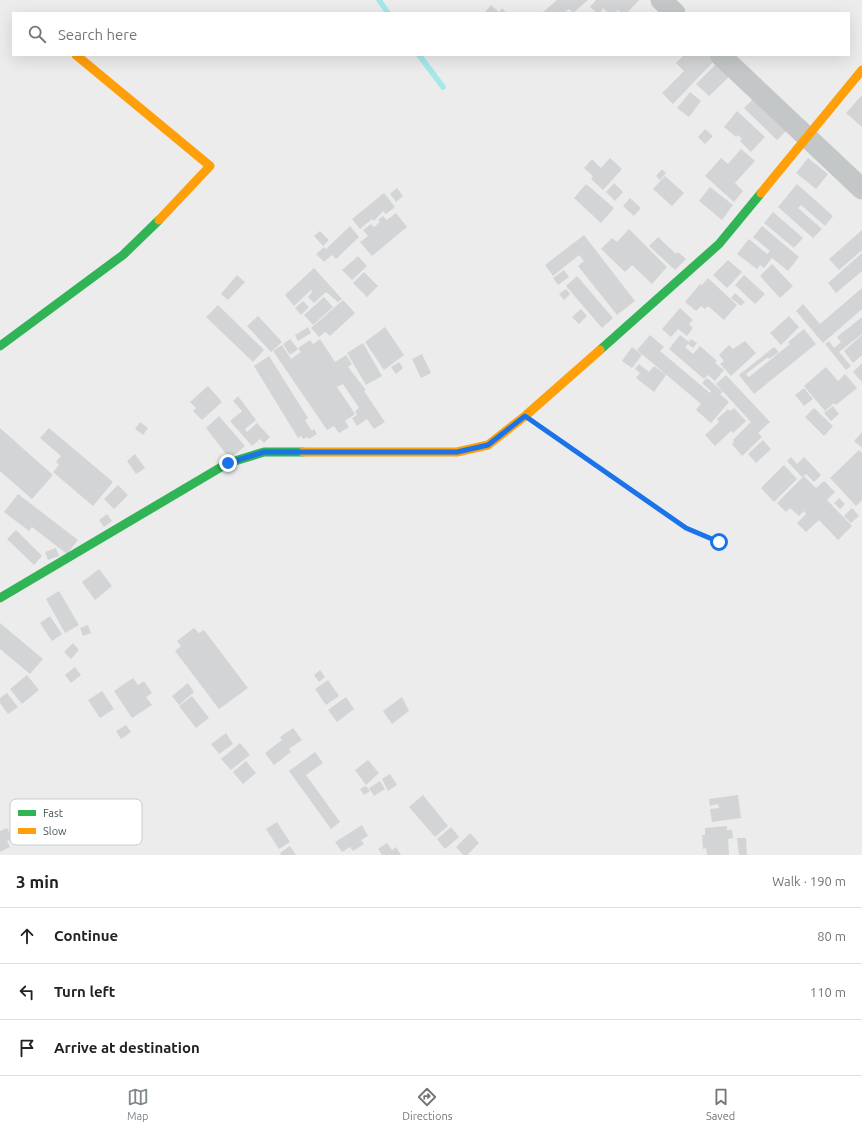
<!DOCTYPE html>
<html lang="en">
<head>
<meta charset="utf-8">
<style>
	:root { --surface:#fff; --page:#f2f2f2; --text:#202124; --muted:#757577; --line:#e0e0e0; --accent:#7f888c }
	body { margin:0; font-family:Ubuntu,sans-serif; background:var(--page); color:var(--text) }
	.stop { position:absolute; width:12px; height:12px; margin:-9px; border:3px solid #1a73e8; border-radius:50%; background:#fff }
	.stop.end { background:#1a73e8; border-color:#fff; box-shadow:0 1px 4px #0008 }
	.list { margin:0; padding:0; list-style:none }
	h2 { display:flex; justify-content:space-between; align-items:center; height:52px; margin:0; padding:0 16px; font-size:17px }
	h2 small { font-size:13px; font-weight:400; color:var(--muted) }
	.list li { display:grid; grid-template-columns:26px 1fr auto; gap:12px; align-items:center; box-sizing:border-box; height:56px; padding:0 16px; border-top:1px solid var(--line) }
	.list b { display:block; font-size:15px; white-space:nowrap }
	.list em { font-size:13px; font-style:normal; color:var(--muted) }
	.icon { flex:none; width:22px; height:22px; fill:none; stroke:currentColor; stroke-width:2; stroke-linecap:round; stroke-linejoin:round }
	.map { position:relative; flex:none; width:862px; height:855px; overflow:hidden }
	.search { position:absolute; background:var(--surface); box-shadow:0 4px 16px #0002; left:12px; right:12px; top:12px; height:44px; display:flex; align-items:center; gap:10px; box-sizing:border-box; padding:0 14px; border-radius:0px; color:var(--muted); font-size:15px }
	.sheet { height:220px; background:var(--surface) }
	nav { display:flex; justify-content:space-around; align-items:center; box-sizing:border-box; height:56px; border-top:1px solid var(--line); background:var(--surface); font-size:11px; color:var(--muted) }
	nav a { display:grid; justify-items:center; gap:2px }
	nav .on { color:var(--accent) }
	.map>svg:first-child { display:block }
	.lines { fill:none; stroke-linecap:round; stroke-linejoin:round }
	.stream { stroke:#a5e8ea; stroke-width:5.5 }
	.building { fill:#d3d4d5 }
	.path { stroke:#b2c0b9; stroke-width:2.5; stroke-dasharray:3 2; stroke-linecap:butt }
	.street { stroke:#c3c7c8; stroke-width:21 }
	.fast { stroke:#30b455; stroke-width:9 }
	.slow { stroke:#ff9f0a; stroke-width:9 }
	.route { stroke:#1a73e8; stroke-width:5 }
	.key { fill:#fff; stroke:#c7cbcd; stroke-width:1 }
	.key-label { font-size:11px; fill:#445258 }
</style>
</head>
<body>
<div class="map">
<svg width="862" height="855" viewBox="0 0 862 855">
	<rect width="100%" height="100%" fill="#edecec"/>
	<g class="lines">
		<path class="stream" d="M379 0 388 13
			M419 55 443 87"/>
	</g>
	<path class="building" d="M557 0H588L573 13 569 9 564 13H542Z
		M596 0H639L627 13H621L618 10 615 13H608L603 8 601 11 603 13H597L590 7Z
		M491 5 499 12 502 8 506 12 484 13Z
		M684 55H709L715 60 673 104 662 93 684 71 676 63Z
		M716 64 729 77 709 96 696 84Z
		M690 92 701 101 689 117 677 108Z
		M862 95V127L846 113Z
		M755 97 789 128 777 140 744 108Z
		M737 111 765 137 751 152 740 141 742 139 738 135 736 137 724 127Z
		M705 129 713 136 705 144 698 137Z
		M741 149 755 161 735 183 743 191 734 202 705 176 721 158 728 164Z
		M610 158 622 169 603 190 591 179 593 176 584 168 592 159 601 168Z
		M808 158 828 174 816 189 796 173Z
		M662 169 666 173 660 180 656 176Z
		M665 176 684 193 672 206 653 189Z
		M614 183 623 192 615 201 606 192Z
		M586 184 614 208 601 223 574 198Z
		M797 184 833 216 825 226 801 205 798 208 822 229 813 238 778 207Z
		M710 187 733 205 722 220 699 201Z
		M397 188 403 196 396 202 390 194Z
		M384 193 395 207 386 214 383 211 374 221 372 219 360 229 352 219Z
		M630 198 641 208 634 216 623 206Z
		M773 212 803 238 794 248 764 223Z
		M396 213 407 227 372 256 360 242 368 236 363 230 371 224 374 227 380 222 378 220 383 216 387 220Z
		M350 226 359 237 336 259 332 255 324 262 316 254 324 247 326 249Z
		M762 226 799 257 788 271 772 258 764 268 760 265 757 269 737 254 749 239 767 254 770 251 753 237Z
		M629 229 667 267 652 284 632 265 625 272 601 249 612 238 617 242Z
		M862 230V250L839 270 829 259Z
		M320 231 329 240 323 246 314 236Z
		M584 235 635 301 617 315 578 266 584 261 579 255 553 276 545 265Z
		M658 237 676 254 678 252 686 259 675 270 649 246Z
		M862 253V271L836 293 828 283Z
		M358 256 367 266 352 280 342 270Z
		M728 260 742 272 727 288 713 275Z
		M772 264 793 286 780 298 760 276Z
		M314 268 342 299 338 302 326 292 314 303 308 297 312 292 311 290 294 306 285 295Z
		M564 270 569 277 558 285 553 278Z
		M364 272 378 286 367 297 353 283Z
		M237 275 245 282 228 300 221 294Z
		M744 275 765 294 755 304 735 285Z
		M577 276 613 318 602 328 566 286Z
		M708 278 737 305 724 320 708 306 705 309 701 306 696 311 685 302 700 284 702 285Z
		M862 288V309L823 343 796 311 803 304 820 324Z
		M566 289 570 294 564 300 559 294Z
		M735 293 745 302 741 306 731 298Z
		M324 297 333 307 313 325 304 315Z
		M343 300 355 313 330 336 325 332 319 337 311 328Z
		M303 301 309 307 301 315 295 308Z
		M218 305 264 350 253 362 206 317Z
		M680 308 693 320 689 324 693 328 687 336 678 329 671 337 662 329Z
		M581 309 587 316 579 324 572 317Z
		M258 316 282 342 271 352 247 326Z
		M789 316 799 327 781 345 770 333Z
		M862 317V334L839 352 851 366 846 370 825 344 829 341 834 348 841 342 837 337Z
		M308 327 311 333 298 341 295 335Z
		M385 327 404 355 384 370 365 342Z
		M804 329 816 344 754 394 739 375 774 347 779 352 769 359 768 357 746 374 749 377 790 344 788 342Z
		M650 335 664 347 660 351 710 393 711 391 702 383 707 378 723 392 720 394 729 402 711 423 696 410 701 404 637 350Z
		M680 335 689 342 691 339 697 343 693 348 688 344 685 347 693 354 700 346 717 361 715 363 724 370 715 381 708 375 704 379 669 349Z
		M862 335V355L853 363 844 351Z
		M290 339 298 349 290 355 283 344Z
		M320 339 335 362 346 355 352 364 348 367 366 390 364 391 385 422 374 429 367 419 357 426 352 418 357 415 355 411 359 408 343 384 337 387 355 414 345 421 349 427 339 433 334 426 327 430 273 351 282 345 291 359 301 352 298 348 310 340 313 344Z
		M745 341 756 353 731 376 720 364 724 361 719 355 729 345 733 349Z
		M363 343 382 376 366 385 347 353Z
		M632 347 642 355 632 368 622 361Z
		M422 354 431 373 421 378 412 359Z
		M269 356 308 418 305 420 312 431 314 429 317 434 309 439 307 437 303 439 301 436 298 438 254 366Z
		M399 362 403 368 396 374 391 367Z
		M862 363V382L853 372Z
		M639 364 649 372 654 366 666 375 654 392 636 378 640 373 635 369Z
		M826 367 838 381 845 374 857 388 836 405 834 403 825 411 804 386Z
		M726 375 770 422 758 433 762 437 742 456 732 444 734 442 733 440 751 422 716 384Z
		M208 386 222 402 202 420 193 411 196 408 190 402Z
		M804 388 813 399 804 406 795 395Z
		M238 396 256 420 245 429 247 432 257 423 270 437 264 443 260 439 252 446 230 421 242 411 233 401Z
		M833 406 839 414 831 421 824 413Z
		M734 408 746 421 733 433 731 431 715 446 705 435 719 422 717 419 728 409 730 411Z
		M814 408 833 426 824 436 805 417Z
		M219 416 245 446 230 459 206 428Z
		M140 422 148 428 143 435 135 429Z
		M0 428 53 475 32 499 0 471Z
		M49 428 113 482 93 506 53 472 59 465 56 462 61 456 40 438Z
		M862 432V448L854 441Z
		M763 440 771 449 756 463 748 454Z
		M859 450 862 453V500L856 506 830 478Z
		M135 454 145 468 136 474 127 461Z
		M791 457 797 464 804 457 821 475 814 482 806 474 802 477 787 461Z
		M784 465 797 479 774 502 761 488Z
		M804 476 816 488 824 481 835 492 827 500 852 526 838 540 819 520 806 532 797 523 806 514 804 511 799 516 790 508 786 512 777 503Z
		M118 485 128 495 114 509 104 499Z
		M18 494 78 540 67 554 32 527 29 531 4 512Z
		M839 498 845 504 840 509 834 503Z
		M852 508 859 516 851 523 844 516Z
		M107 514 112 521 104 527 99 520Z
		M16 530 42 556 34 565 7 539Z
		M56 548 59 556 48 560 45 552Z
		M99 569 112 586 95 600 82 582Z
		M59 591 79 625 65 633 46 599Z
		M50 616 62 634 52 641 40 623Z
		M0 623 43 659 30 674 0 649Z
		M88 625 91 633 83 636 80 628Z
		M194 628 199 633 204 630 248 688 219 709 175 651 181 646 177 641Z
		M73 643 79 650 71 659 64 652Z
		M75 667 81 675 71 683 65 675Z
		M320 670 325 677 319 682 314 675Z
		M27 675 39 690 22 704 10 689Z
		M133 678 138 685 144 681 152 693 146 697 152 705 132 718 114 691Z
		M328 680 339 696 326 705 315 689Z
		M188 683 194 692 179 705 172 696Z
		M102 691 114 709 100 718 88 700Z
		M7 693 18 707 8 714 0 703V698Z
		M192 696 209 718 196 728 179 706Z
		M346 697 354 709 337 722 328 710Z
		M402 697 409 711 392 724 383 711Z
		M126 725 131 732 121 739 116 731Z
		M293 728 302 740 289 749 291 752 274 765 265 753 282 740 280 737Z
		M226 733 233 744 219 754 211 744Z
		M240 743 250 755 231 770 221 759Z
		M315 752 323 763 306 775 340 822 331 829 289 771Z
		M368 760 379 773 366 785 355 770Z
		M246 761 256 773 243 784 233 772Z
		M390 774 397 785 388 791 382 779Z
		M380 781 385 789 374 796 369 788Z
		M366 786 370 791 364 795 360 789Z
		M423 795 448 826 435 837 409 807Z
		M738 795 741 818 712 822 710 809 719 808 718 804 710 806 709 799Z
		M277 822 290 842 279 849 266 829Z
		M362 825 368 836 361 840 364 844 353 851 350 847 342 852 335 842Z
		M727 826V830H732L733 838 728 839 729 855H707L706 848 703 849 702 835H705V828Z
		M451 827 459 837 445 849 437 839Z
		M7 828 12 838 7 841 10 847 0 852V831Z
		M470 833 479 843 467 855H463L456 847Z
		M737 838H746L747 855H739Z
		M387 843 392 850 396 847 401 855H382L378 849Z
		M290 846 296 855H281L280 853Z"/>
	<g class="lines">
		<path class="path" d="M542 427 686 528 719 542"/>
		<path class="street" d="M661 0 675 13
			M720 55 862 189"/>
		<path class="fast" d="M0 346 123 255 159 220
			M600 350 719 244 761 193
			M0 598 228 463 264 452H303"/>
		<path class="slow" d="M76 55 210 166 159 220
			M761 193 862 70
			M303 452H457L488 445 525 416 600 350"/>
	</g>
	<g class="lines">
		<path class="route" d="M228 463 264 452H457L488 445 525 416 686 528 719 542"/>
	</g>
	<rect x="10" y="799" width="132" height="46" rx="6" class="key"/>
	<rect x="18" y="810" width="18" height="6" fill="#30b455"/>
	<rect x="18" y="828" width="18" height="6" fill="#ff9f0a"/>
	<g class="key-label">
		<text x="43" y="817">Fast</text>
		<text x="43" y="835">Slow</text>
	</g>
</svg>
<div class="stop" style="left:719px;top:542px"></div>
<div class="stop end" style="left:228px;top:463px"></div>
<div class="search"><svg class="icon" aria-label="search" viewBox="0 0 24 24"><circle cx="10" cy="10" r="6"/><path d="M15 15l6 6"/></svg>Search here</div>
</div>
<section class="sheet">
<h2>3 min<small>Walk · 190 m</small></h2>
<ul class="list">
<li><svg class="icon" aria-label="ahead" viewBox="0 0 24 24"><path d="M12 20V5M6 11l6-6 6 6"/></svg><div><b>Continue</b></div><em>80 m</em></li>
<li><svg class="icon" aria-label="left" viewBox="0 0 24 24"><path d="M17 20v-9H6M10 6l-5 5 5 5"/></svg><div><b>Turn left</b></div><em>110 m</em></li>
<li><svg class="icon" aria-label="arrive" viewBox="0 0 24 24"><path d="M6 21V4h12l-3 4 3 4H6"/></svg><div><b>Arrive at destination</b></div></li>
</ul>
</section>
<nav>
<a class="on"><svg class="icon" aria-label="map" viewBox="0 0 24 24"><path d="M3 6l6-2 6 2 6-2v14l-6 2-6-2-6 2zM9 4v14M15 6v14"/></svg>Map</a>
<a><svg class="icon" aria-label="directions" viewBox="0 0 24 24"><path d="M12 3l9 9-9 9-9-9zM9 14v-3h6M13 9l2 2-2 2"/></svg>Directions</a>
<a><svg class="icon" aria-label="saved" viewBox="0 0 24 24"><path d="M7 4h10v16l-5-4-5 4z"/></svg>Saved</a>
</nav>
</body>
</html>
